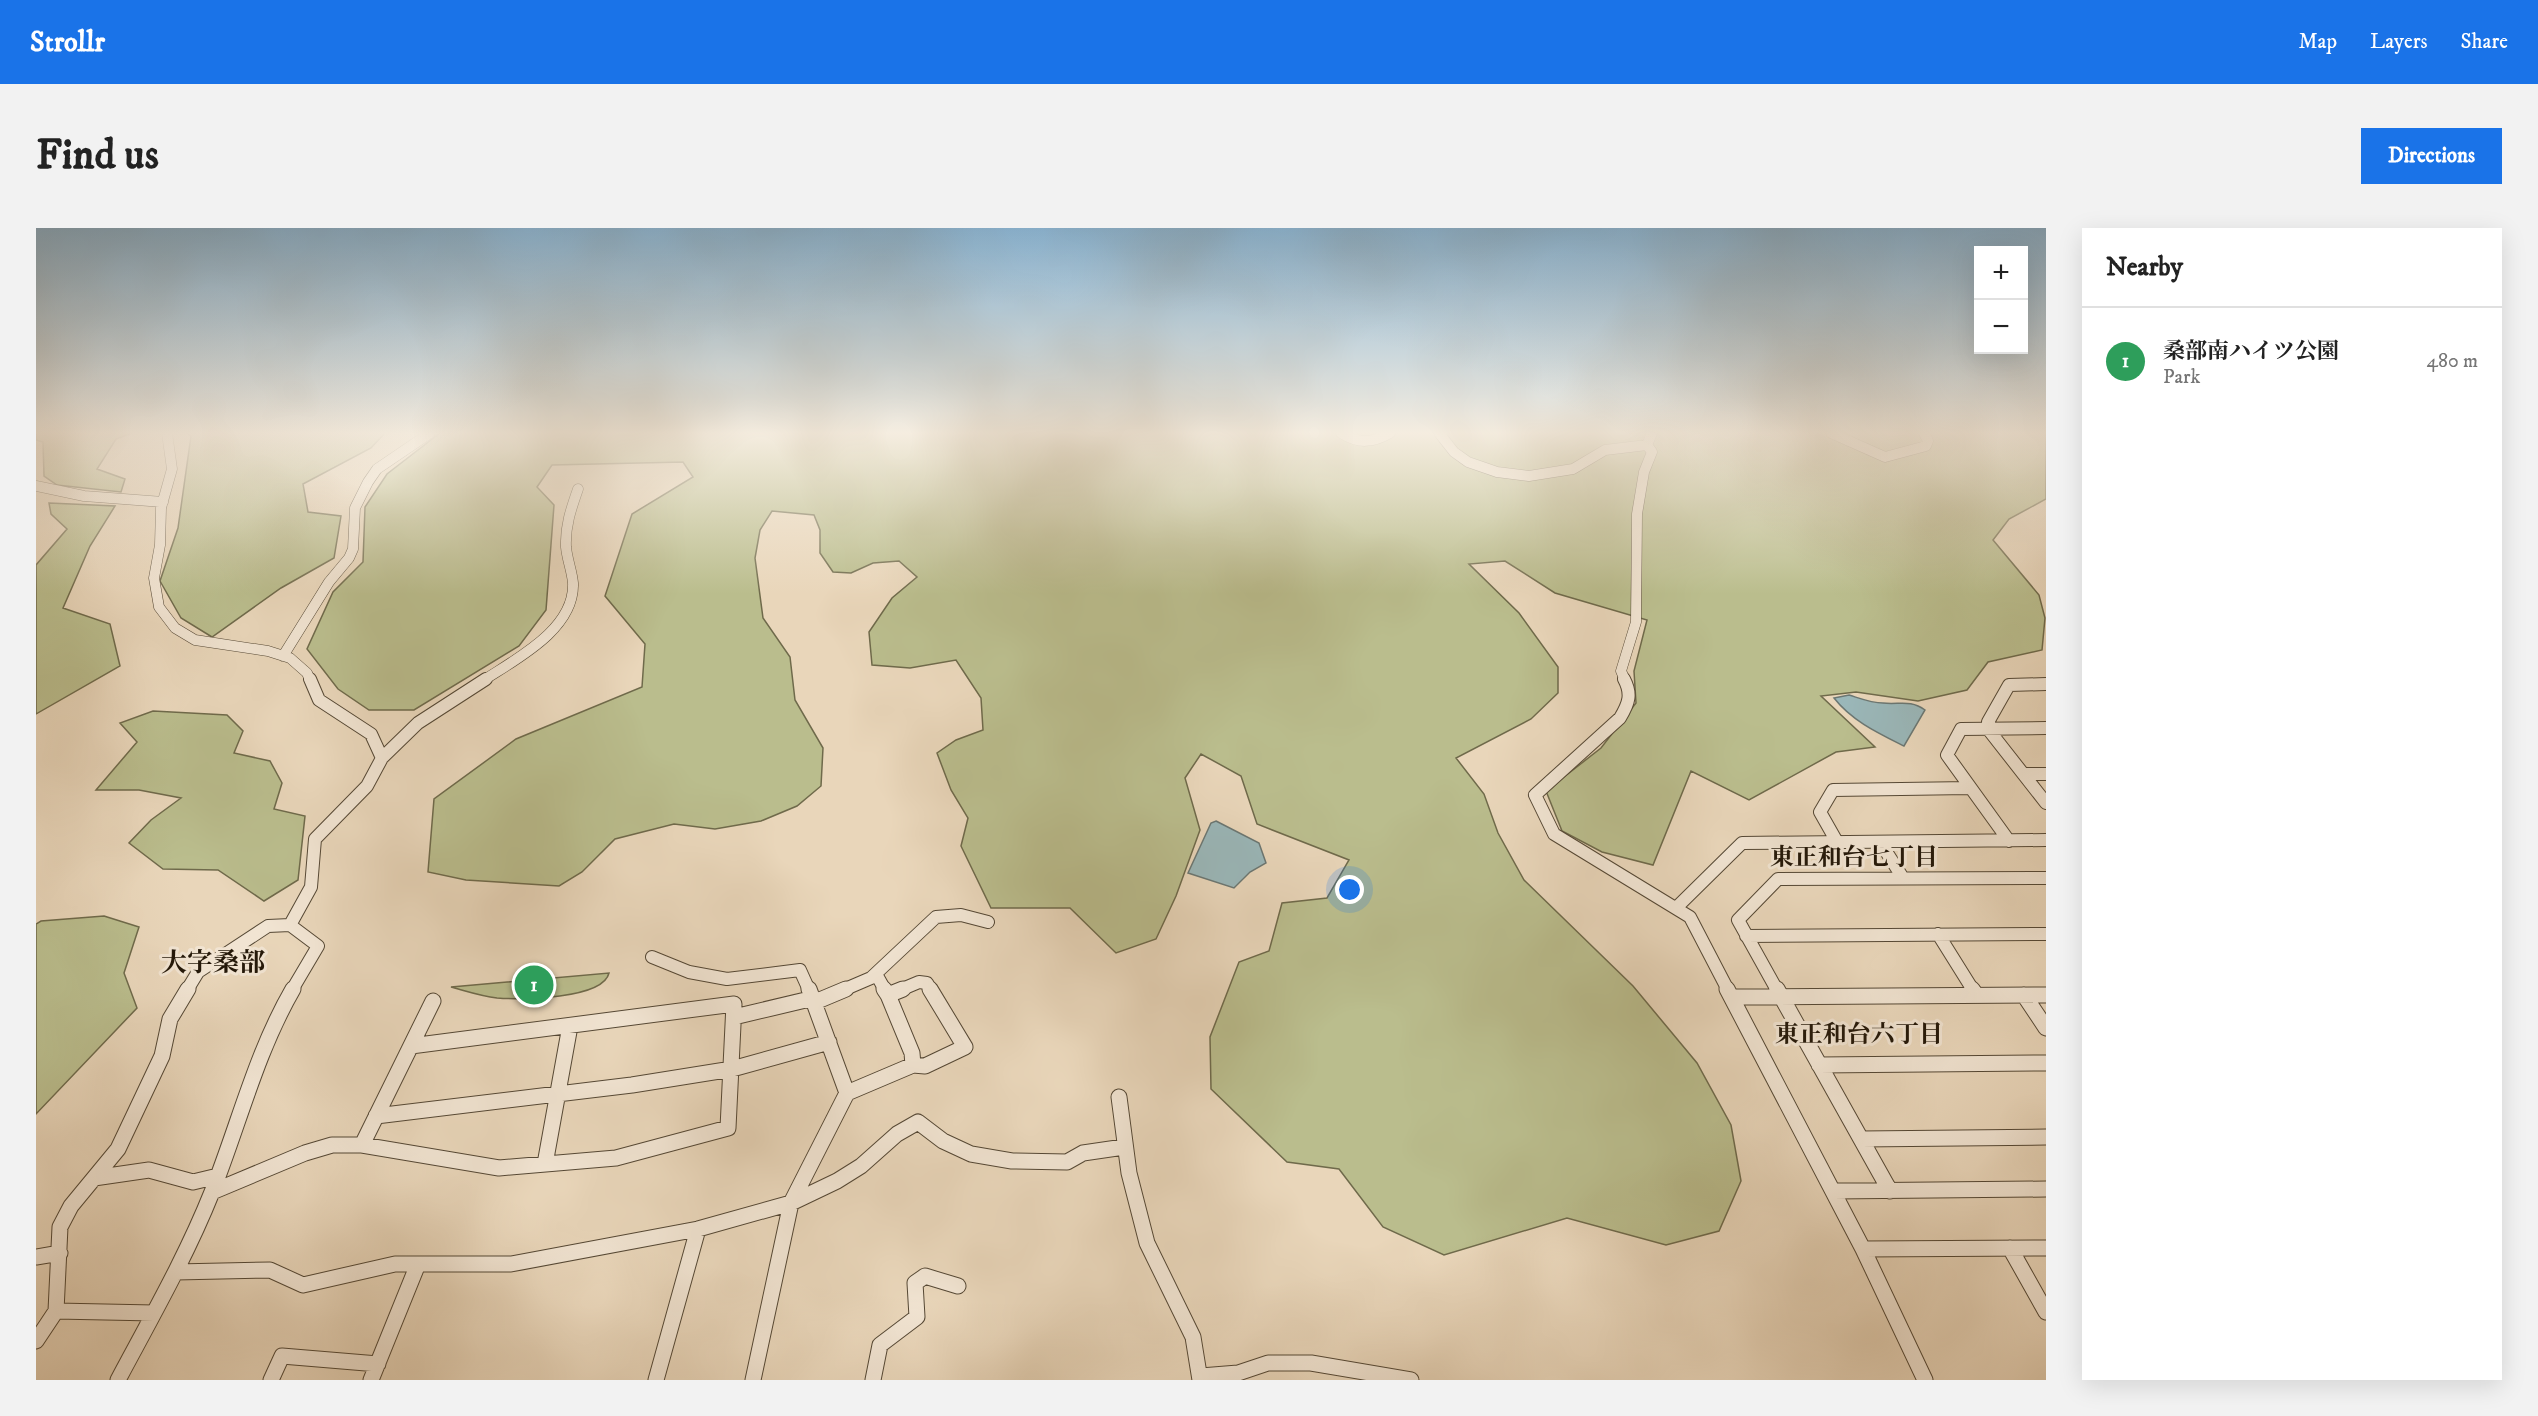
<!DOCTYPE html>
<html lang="en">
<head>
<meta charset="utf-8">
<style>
	:root { --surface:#fff; --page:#f2f2f2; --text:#222; --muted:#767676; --line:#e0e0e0; --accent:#1a73e8 }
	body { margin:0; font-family:"IM FELL DW Pica","Noto Serif JP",serif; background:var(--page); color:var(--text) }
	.controls { position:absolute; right:18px; top:18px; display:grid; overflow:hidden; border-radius:0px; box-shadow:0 6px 24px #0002 }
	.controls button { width:54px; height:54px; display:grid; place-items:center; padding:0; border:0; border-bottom:2px solid var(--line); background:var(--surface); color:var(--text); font:30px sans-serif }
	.you { position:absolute; left:1314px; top:662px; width:21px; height:21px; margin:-15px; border:4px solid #fff; border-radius:50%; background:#1a73e8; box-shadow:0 0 0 9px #1a73e833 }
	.badge { display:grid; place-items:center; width:39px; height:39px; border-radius:50%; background:var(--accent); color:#fff; font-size:20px; font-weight:700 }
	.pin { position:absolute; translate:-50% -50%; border:3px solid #fff; box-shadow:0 2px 6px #0006 }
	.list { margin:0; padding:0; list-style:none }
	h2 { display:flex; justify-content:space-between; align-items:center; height:78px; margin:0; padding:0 24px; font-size:26px }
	h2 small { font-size:20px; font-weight:400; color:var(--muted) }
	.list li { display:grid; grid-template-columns:39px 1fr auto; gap:18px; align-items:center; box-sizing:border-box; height:108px; padding:0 24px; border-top:2px solid var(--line) }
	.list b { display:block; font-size:22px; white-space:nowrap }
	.list p { margin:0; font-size:20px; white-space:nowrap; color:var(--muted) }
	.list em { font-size:20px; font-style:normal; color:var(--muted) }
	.map { position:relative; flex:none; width:2010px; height:1152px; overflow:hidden; border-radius:0px }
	header { display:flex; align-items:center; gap:36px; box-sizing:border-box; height:84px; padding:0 30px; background:var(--accent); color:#fff }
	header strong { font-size:28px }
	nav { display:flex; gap:33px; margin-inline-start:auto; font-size:21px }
	.intro { display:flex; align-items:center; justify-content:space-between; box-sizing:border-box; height:144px; padding:0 36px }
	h1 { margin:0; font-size:42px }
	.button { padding:15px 27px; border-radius:0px; background:var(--accent); color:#fff; font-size:21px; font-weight:700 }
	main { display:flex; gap:36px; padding:0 36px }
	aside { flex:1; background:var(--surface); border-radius:0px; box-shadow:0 6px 24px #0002 }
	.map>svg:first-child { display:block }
	.green { fill:#babd8d; stroke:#6f6a4b; stroke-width:1.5 }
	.water { fill:#9ab7b9; stroke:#6b7773; stroke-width:1.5 }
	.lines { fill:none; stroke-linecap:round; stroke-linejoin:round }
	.minor-far2-casing { stroke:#554835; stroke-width:11 }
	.minor-far1-casing { stroke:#554835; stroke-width:14 }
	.minor-casing { stroke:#554835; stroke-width:17 }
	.minor-far2 { stroke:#f1e4d2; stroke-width:10 }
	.minor-far1 { stroke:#f1e4d2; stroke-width:12 }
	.minor { stroke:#f1e4d2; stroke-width:15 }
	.labels { text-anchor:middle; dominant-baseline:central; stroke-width:6; stroke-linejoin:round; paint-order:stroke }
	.neighbourhood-label { font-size:24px; font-weight:bold; fill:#241809; stroke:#f1e4d2 }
	.quarter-label { font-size:26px; font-weight:bold; fill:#241809; stroke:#f1e4d2 }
</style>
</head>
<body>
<header>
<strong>Strollr</strong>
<nav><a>Map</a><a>Layers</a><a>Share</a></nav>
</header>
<div class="intro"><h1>Find us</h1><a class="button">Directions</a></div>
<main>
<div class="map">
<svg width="2010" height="1152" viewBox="0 0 2010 1152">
	<rect width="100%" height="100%" fill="#e9d6ba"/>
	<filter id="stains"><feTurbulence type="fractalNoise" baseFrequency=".00333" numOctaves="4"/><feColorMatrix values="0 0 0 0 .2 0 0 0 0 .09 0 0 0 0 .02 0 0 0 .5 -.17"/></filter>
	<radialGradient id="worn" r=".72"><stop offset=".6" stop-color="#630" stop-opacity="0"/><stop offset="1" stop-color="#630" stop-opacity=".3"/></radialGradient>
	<path class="green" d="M0 205H96L80 211 61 241 89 251 85 264 21 257 8 248 7 214 0 212Z
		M151 205H349L335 220 267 256 272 284 305 288 298 330 245 360 176 409 145 390 124 353 142 300 155 208Z
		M404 205H2010V271L1973 291 1957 312 2003 367 2009 390 2006 422 1952 434 1931 462 1882 473 1820 464 1785 468 1839 519 1800 524 1713 572 1655 543 1617 637 1566 624 1526 603 1510 563 1565 520 1600 475 1598 443 1611 392 1519 365 1469 333 1433 336 1483 385 1522 439V465L1495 491 1420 530 1448 566 1462 605 1488 652 1597 758 1661 835 1695 897 1705 953 1683 1003 1630 1017 1531 990 1408 1027 1347 999 1303 941 1251 934 1175 861 1174 809 1203 734 1233 723 1246 675 1291 670 1313 632 1221 596 1205 548 1165 526 1149 550 1164 602 1140 668 1120 711 1080 725 1034 680H955L925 618 932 590 915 562 901 525 920 512 947 502 945 470 920 432 874 440 836 437 833 404 856 370 881 349 863 333 837 335 815 345 797 344 784 325V302L778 287 736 283 724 302 719 330 727 390 754 429 759 472 787 520 785 558 761 578 725 593 679 601 638 596 579 611 546 644 523 658 430 652 392 644 398 571 480 511 606 459 609 416 569 368 596 286 657 249 647 234 516 237 501 259 518 277 510 382 483 418 378 482H333L302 461 271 421 297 364 327 334 329 279 351 246Z
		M13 275 79 278 54 318 27 380 74 396 84 438 0 486V337L31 301 15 286Z
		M117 483 191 487 207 503 198 525 234 533 246 555 238 581 269 588 262 652 228 673 182 642 127 641 93 615 115 592 145 570 103 562H60L101 514 84 495Z
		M68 688 103 699 88 745 101 780 0 886V696L5 693Z
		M573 745C567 771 485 772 461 770 445 768 430 763 415 759Z"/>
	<path class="water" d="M1813 467C1823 470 1835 475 1847 475 1863 477 1874 471 1889 482L1868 518C1842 505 1816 493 1798 470Z
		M1180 593 1223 615 1230 635 1214 644 1198 660 1152 645 1175 595Z"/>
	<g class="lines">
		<g class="minor-far2-casing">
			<path id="minor-far2" d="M131 205 136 241 125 280 124 317 118 350 123 379 139 400 159 412 232 423 254 430 271 445 274 452
				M1305 205C1322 216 1337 215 1354 205
				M1403 205 1418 224 1432 234 1461 244 1493 248 1537 241 1569 222 1611 217
				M1795 205 1849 229 1890 218 1892 213 1888 205
				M1611 217 1616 205
				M0 258 48 268 127 274
				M247 428 293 354 313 330 317 321 319 280 332 254 341 241 394 205
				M448 452C480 431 539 401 537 355 536 343 531 331 530 319 529 298 535 281 542 261
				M1589 452 1585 443 1600 394 1601 286 1608 244 1616 224 1611 217"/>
		</g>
		<g class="minor-far1-casing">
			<path id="minor-far1" d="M274 451 283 472 335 506 346 530
				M1588 451C1596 466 1593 475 1584 490L1499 567 1518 606 1654 689 1692 762
				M2010 456 1973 457 1952 494V501L2010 575
				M1988 546H2010
				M1973 613 1911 527 1925 501 2010 500
				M1801 614 1784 584 1797 562 1933 560
				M1844 614 1867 650
				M1641 679 1706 615 2010 612
				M254 697 275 659 279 611 331 558 346 530 382 495 450 451
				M1902 706 1937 762
				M1710 708 2010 706
				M616 729 653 744 691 751 764 742 773 762
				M840 746 849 762
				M151 762 162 744 232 698 254 697 282 718 256 762
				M807 762 835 750 900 689 925 687 952 694
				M864 762 883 754 891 755 895 762
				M1741 762 1702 692 1742 651 2010 650"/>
		</g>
		<g class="minor-casing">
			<path id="minor" d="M848 761 852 767
				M867 761 852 767 876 825 877 837
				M1691 761 1827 1021 1889 1152
				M1741 761 1854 963
				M1936 761 1940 767
				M1988 767 2010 800
				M1698 769 2010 767
				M779 774 810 761
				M698 789 778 770
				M877 837 889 838 929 819 894 761
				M1783 837 2010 835
				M811 865 877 837
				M1083 869 1093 945 1111 1015 1157 1109 1164 1152
				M340 888 596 857 696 841 793 814
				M1825 911 2010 909
				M326 917 397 773
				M509 936 534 798
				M58 950 113 942 157 954 182 948
				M1797 963 2010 961
				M176 964 269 925 296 917H326L463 940 580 930 692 900 698 776 375 818
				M1974 1020 2010 1084
				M1827 1021 2010 1020
				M0 1029 24 1025
				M140 1044 234 1042 267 1057 359 1036H475L662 1001 755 975 801 953 825 938 861 906 882 894 907 913 935 926 976 933 1031 934 1047 925 1088 919
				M20 1083 118 1085
				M0 1113 20 1083 24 999 35 978 82 921 126 828 134 791 152 761
				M1165 1148 1202 1145 1232 1135H1275L1375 1152
				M82 1152C115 1090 150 1029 176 964 203 896 220 825 257 761
				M235 1152 246 1128 342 1136
				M335 1152 382 1036
				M620 1152 662 1001
				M717 1152 755 975 811 865 773 761
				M837 1152 844 1117 881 1089 879 1055 889 1048 922 1058"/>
		</g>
		<use href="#minor-far2" class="minor-far2"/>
		<use href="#minor-far1" class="minor-far1"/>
		<use href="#minor" class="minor"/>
	</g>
	<linearGradient id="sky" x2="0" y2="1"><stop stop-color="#89b5d5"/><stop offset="0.56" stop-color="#f5ede0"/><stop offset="1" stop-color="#f5ede0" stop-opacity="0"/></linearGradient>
	<rect width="2010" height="366" fill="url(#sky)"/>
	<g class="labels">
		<g class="neighbourhood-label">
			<text x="1818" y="630">東正和台七丁目</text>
			<text x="1823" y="807">東正和台六丁目</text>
		</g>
		<g class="quarter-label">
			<text x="177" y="735">大字桑部</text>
		</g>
	</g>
	<rect width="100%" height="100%" filter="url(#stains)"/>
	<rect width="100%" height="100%" fill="url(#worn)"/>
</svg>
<div class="controls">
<button>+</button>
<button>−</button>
</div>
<div class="you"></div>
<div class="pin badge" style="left:498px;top:757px;background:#2e9e5b">1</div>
</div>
<aside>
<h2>Nearby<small></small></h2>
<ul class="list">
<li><span class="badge" style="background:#2e9e5b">1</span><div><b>桑部南ハイツ公園</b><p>Park</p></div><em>480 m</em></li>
</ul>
</aside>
</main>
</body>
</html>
